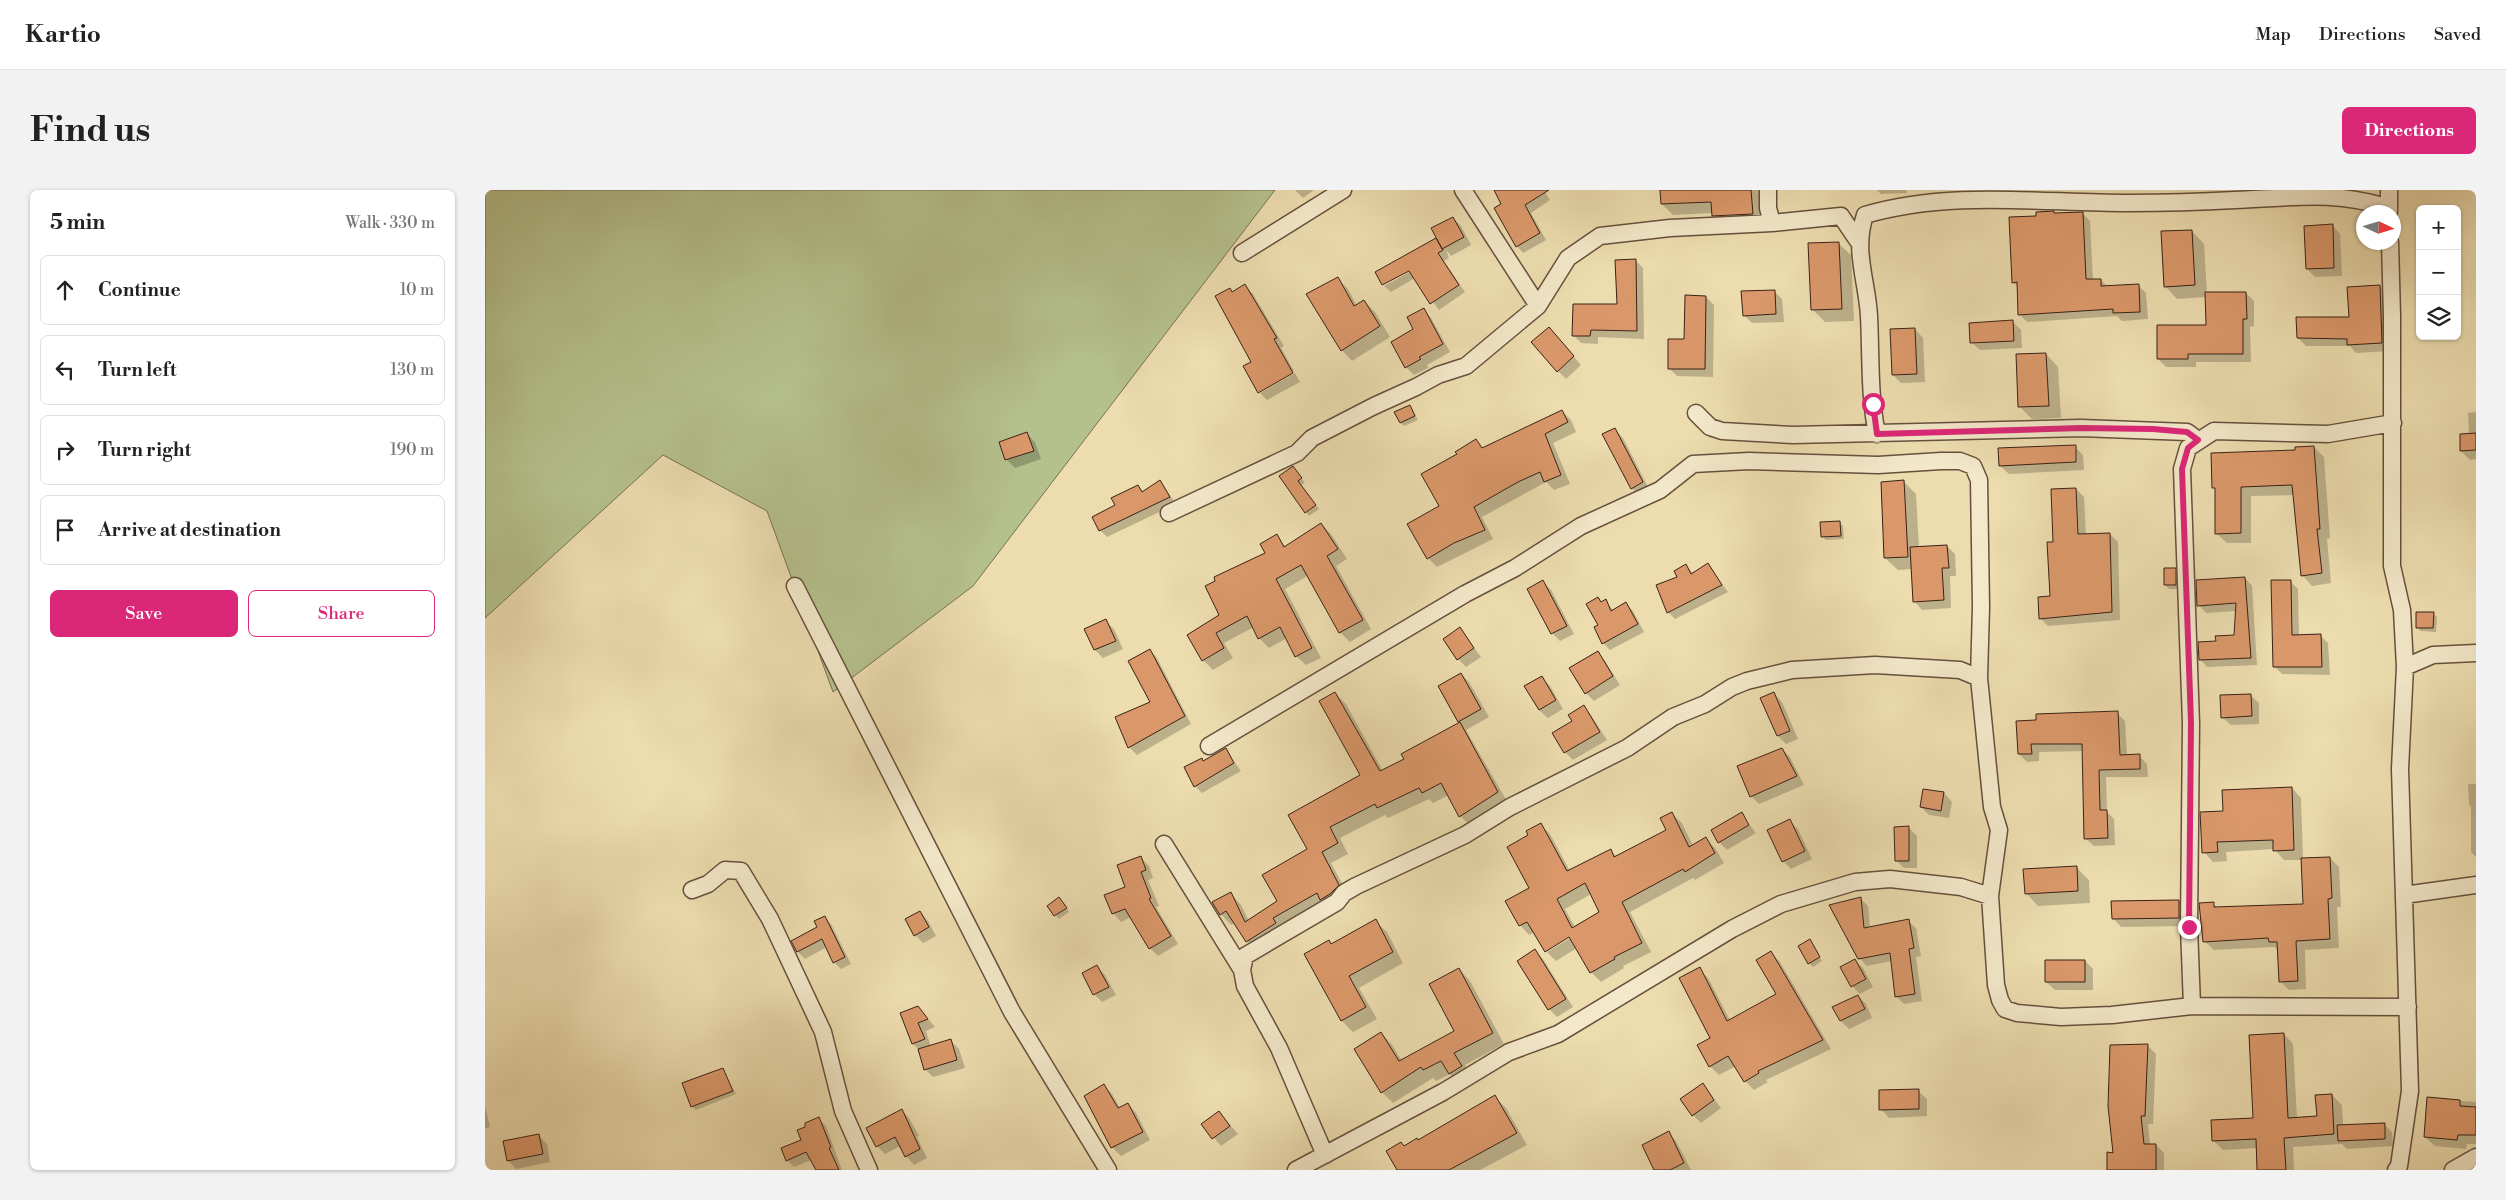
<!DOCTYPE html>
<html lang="en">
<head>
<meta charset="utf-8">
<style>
	:root { --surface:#fff; --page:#f2f2f2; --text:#222; --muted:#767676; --line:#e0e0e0; --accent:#db2777 }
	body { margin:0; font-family:"Libre Bodoni",serif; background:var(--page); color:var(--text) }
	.controls { position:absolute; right:15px; top:15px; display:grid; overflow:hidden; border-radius:8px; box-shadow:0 1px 4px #0004 }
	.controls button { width:45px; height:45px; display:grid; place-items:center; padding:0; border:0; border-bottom:1px solid var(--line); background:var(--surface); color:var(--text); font:25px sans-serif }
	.compass { position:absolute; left:1871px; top:15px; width:45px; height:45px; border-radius:50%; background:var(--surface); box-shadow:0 1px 4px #0004; rotate:94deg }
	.stop { position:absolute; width:15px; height:15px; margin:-11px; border:4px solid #db2777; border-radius:50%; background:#fff }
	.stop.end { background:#db2777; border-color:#fff; box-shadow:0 1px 5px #0008 }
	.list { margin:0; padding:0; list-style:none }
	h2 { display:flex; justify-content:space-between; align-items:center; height:65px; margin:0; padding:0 20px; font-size:21px }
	h2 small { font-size:16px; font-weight:400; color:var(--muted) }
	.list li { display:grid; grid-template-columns:32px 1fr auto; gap:15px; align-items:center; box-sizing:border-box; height:70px; margin:0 10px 10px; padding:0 10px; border:1px solid var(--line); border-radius:8px }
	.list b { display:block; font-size:19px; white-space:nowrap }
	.list em { font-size:16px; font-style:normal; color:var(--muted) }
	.actions { display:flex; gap:10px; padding:15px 20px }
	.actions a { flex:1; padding:11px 0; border:1px solid var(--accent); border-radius:8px; text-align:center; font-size:18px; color:var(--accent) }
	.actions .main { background:var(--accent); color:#fff }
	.icon { flex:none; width:28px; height:28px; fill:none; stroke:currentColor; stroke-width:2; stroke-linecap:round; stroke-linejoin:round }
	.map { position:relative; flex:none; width:1991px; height:980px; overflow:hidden; border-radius:8px }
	header { display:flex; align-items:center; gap:30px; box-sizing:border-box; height:70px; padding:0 25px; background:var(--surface); border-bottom:1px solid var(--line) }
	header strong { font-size:24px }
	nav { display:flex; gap:28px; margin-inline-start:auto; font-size:18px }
	.intro { display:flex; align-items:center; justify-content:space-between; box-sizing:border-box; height:120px; padding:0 30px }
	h1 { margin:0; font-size:35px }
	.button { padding:12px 22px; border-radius:8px; background:var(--accent); color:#fff; font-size:18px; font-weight:700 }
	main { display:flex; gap:30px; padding:0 30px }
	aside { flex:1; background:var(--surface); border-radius:8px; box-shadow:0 1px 4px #0004 }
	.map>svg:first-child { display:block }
	.green { fill:#b5c18c; stroke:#787152 }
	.shadow { fill:#0003; fill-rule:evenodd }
	.building { fill:#da986a; stroke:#3a2117; fill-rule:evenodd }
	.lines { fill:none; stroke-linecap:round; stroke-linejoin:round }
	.minor-casing { stroke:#66503d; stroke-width:19 }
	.minor { stroke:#f3e8ca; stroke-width:16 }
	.route { stroke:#db2777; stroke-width:6 }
</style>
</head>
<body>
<header>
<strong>Kartio</strong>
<nav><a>Map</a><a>Directions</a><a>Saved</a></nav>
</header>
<div class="intro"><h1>Find us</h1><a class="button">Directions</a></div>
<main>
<aside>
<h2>5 min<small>Walk · 330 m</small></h2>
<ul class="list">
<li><svg class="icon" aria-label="ahead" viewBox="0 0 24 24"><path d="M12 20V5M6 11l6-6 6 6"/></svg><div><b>Continue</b></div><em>10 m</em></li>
<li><svg class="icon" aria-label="left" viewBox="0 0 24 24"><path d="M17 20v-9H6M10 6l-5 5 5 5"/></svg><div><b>Turn left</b></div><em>130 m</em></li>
<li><svg class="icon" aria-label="right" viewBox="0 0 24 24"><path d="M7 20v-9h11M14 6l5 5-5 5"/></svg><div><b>Turn right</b></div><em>190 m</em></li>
<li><svg class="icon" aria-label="arrive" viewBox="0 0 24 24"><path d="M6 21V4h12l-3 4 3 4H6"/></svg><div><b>Arrive at destination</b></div></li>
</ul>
<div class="actions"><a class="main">Save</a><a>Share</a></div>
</aside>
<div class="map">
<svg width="1991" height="980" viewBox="0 0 1991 980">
	<rect width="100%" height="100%" fill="#ecdcae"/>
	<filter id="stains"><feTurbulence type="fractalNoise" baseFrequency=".004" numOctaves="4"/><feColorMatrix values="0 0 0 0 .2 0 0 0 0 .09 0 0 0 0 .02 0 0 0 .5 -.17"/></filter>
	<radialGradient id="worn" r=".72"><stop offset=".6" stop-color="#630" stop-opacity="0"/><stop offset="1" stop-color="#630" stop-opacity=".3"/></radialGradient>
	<path class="green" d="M0 0H790L488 396 348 502 282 321 178 265 0 428Z"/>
	<path class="shadow" d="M810 0H829L818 8Z
		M1014 0H1059L1065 10 1046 23 1061 50 1038 63 1032 56Z
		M1176 0H1275L1278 35 1239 37 1228 23 1188 25 1177 14Z
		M1392 0H1421L1422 3 1396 4Z
		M1597 23 1605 31 1608 90H1616L1623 97 1653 95 1661 103 1663 129 1637 131 1632 126 1542 132 1534 124 1533 97 1528 92Z
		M968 28 976 36 986 55 966 66 961 60 964 68 959 71 980 102 954 120 930 88 906 102 899 96 930 79 928 77 899 93V95L892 83 956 55Z
		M1847 35 1855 44 1857 86 1830 87 1822 79Z
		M1707 41 1719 54 1722 104 1761 103 1769 111V136L1765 137 1766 172H1711V177H1681L1673 169 1722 136 1721 107 1692 109 1680 96Z
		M1353 53 1366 65 1369 131 1340 132 1327 119Z
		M1150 70 1158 78 1159 149 1113 147V154L1096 153 1088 145 1134 115Z
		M852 88 863 99 872 116 879 111 890 122 905 147 867 171 857 160Z
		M760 96 768 104 799 156 796 158 809 181 775 200V203L768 172 744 99 748 103Z
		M1895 96 1903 104 1904 161 1871 163 1865 156H1821L1813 148 1865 128Z
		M1289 101 1297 109 1299 132 1267 133 1259 125Z
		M1221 107 1229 115 1228 187 1192 186 1184 178Z
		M938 119 946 128 965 162 942 175 943 178 929 185 921 177 930 140Z
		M1528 132 1536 140 1537 158 1495 160 1486 152Z
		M1430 139 1438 148 1440 192 1416 193 1408 185Z
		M1072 147 1096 175 1081 189 1073 181Z
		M1561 164 1573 177 1576 228 1547 229 1535 217Z
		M810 183 815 192 782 210 775 203Z
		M925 216 933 230 919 236 916 233Z
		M1077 221 1086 230 1091 242 1068 253 1085 294 1069 300 1061 292 997 327 1008 349 952 377 943 368 955 316 973 264 991 250 999 259Z
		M1991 222V269L1985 270 1976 261 1984 244 1983 223Z
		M1130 239 1138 248 1165 301 1155 307 1147 298Z
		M542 244 550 252 556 269 530 278 522 270 516 252Z
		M1590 257 1598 265 1599 280 1524 284 1515 276Z
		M1829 257 1839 267 1845 348 1842 349 1846 393 1827 396 1817 385 1809 305 1766 306V353H1742L1731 343V300L1729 297 1812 261Z
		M811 281 820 293 816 295 834 319 824 326 796 286Z
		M675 291 691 314 622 347 615 340 631 316 653 296 659 302Z
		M1419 292 1431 304 1434 357 1462 356 1470 364 1471 386H1465L1466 418 1437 420 1429 411 1427 379 1413 380 1400 368Z
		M1591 299 1599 307 1601 345 1625 344 1633 352 1635 430 1563 436 1555 428 1566 407 1570 353Z
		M1355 333 1358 336 1359 349 1341 350 1337 346Z
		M836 334 846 344 862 369 851 376 886 439 865 452 855 442 824 385 800 399 836 468 821 475 811 466 802 448 784 458 774 448 769 437 739 453 748 468 728 480 718 470 703 445 736 425 782 363 791 346 801 357Z
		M1223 375 1243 402 1190 429 1183 422 1194 387 1201 376 1209 384Z
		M1690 380 1694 383V399H1684L1680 395Z
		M1760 388 1767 396 1772 475 1722 477 1715 469 1732 452 1751 446 1752 421 1721 423 1714 415Z
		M1805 391 1813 399 1814 446 1835 445 1843 453 1845 485 1797 484 1789 476Z
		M1058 392 1066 400 1089 444 1075 451 1067 443Z
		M1113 409 1117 413 1120 411 1129 421 1141 414 1148 421 1159 442 1125 460 1118 453 1114 436Z
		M1948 423 1952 427 1951 442 1936 441 1932 438Z
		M620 431 629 439 638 459 618 468 610 460 601 439Z
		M975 439 996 467 981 477 973 469Z
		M665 460 672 468 706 534 652 565 644 557 667 513Z
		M1112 462 1120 471 1135 495 1109 511 1101 503Z
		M976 484 984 492 1004 527 981 540 1023 613 986 636 975 626 964 605 948 613 944 609 903 628 900 625 855 648 863 664 846 673 864 706 773 762 762 751 750 733 746 735 736 724 746 704 756 715 764 731 793 711 824 660 877 586 850 503 861 514 898 581 921 570 918 564 976 533 954 497Z
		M1057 488 1065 496 1078 519 1063 528 1054 520Z
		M1289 504 1297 512 1313 549 1301 554 1293 546 1277 509Z
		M1765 505 1774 513V534L1746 535 1737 527Z
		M1098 517 1106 525 1122 550 1088 570 1080 562 1089 532Z
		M1632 523 1640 531 1642 566H1654L1662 574 1663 587H1621L1622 622 1629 629 1630 655 1609 656 1601 649 1599 561 1554 562V571L1542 572 1534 564 1552 531Z
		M740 559 756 581 717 603 710 596 719 572Z
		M1297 559 1305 567 1319 595 1274 614 1266 606Z
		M1983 594H1991V667L1986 662V617L1984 615Z
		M1807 598 1816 608 1818 669 1845 668 1854 677 1856 717H1852L1854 758 1820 760 1821 799 1804 800 1795 791 1794 761 1790 757 1729 760 1719 751 1728 714 1733 718 1819 715 1817 670H1799L1789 659 1741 662 1742 671 1728 672 1719 662 1739 622Z
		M1459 603 1467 612 1464 628 1444 625 1436 617Z
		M1187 624 1197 633 1208 656 1221 649 1230 658 1239 673 1210 690 1208 688 1145 722 1166 762 1138 776 1139 778 1116 792 1106 782 1092 758 1071 771 1062 762 1090 745 1089 743 1062 760V762L1050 742 1044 745 1035 735 1046 699 1045 646 1056 635 1065 644 1085 681 1126 661 1132 667 1182 641ZM1106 704 1115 722 1090 737 1080 719Z
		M1256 624 1271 643 1242 660 1234 652Z
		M1304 631 1313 639 1327 669 1306 679 1298 671Z
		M1424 638 1432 646V678H1419L1411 670Z
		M656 668 664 676 668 688 663 690 674 716 671 717 693 754 673 766 665 758 646 727 636 732 628 723Z
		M1592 678 1604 690 1605 713 1553 716 1541 703Z
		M1375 708 1383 716 1385 738 1423 731 1431 738 1436 766 1431 767 1437 811 1419 814 1411 806 1407 771 1382 776 1374 768Z
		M1694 711 1702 719V736L1636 737 1628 728Z
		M578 712 584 722 574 729 563 716Z
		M435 722 443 731 451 746 438 753 430 745Z
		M339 727 346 734 366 774 356 779 349 772 342 757 320 769 313 762 308 752 334 738Z
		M890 731 902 742 918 773 874 798 892 829 868 842 857 831 821 764 844 751 847 754Z
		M1324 750 1337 771 1328 777 1324 773Z
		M1050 761 1058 769 1088 817 1072 827 1064 819Z
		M1286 763 1295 772 1346 859 1281 890 1283 892 1269 900 1260 891 1251 876 1234 885 1225 876 1226 849 1214 779 1223 788 1245 830 1293 805Z
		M1370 770 1378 778 1388 797 1375 804 1367 796Z
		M1600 771 1608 779V800H1570L1561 792Z
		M612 777 620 785 631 805 617 812 609 804Z
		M974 779 985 791 1019 854 980 875 988 888 976 895 965 884 951 891 948 888 908 913 897 902 896 843 907 855 917 871 971 841Z
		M1373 806 1381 814 1387 828 1364 839 1356 831 1349 818Z
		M433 817 450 837 441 841 446 857 466 851 474 859 480 878 448 887 440 879 435 861 428 854Z
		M1799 844 1808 854 1812 929 1833 928 1847 905 1857 915 1858 936 1899 934 1907 942 1908 956 1862 959 1857 954 1808 957 1809 980H1773L1772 958 1738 960 1728 950 1769 929Z
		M1662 855 1671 864 1668 934H1663L1665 955H1671L1679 963V980H1623Z
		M237 880 251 904 211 920 207 916Z
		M1218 895 1236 918 1216 933 1208 925Z
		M619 896 627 904 635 918 643 914 651 923 665 950 636 966 627 957 601 906Z
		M1433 901 1442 909V926L1404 928 1396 919Z
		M1010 907 1021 918 1042 955 995 980H913L919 957 933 952Z
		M1944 909 1991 912V954H1982L1981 959 1950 956 1940 947Z
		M0 916 5 937 0 938Z
		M416 920 424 928 434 946 432 947 442 968 429 975 421 966 415 956 400 964 392 956Z
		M734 922 753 944 736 956 718 935Z
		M334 929 341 936 357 980H331L326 970 309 977 302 970Z
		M1183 943 1191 951 1206 980H1170Z
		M54 946 62 954 65 972 31 979 23 970Z"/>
	<path class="building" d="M1009 0H1064L1040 15 1055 43 1031 57 1009 18 1016 14Z
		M1175 0H1266L1268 24 1227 26 1226 12 1176 14Z
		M1569 21V23L1598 22 1601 89H1616V96L1654 94 1655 122 1628 123V119L1533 125 1532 92 1527 93 1524 27 1551 26V22Z
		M968 27 979 47 957 59 946 38Z
		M1848 34 1849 78 1821 79 1819 36Z
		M1707 40 1710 95 1679 97 1676 41Z
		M951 48 958 60 953 63 974 95 945 114 924 81 897 95 890 82Z
		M1354 52 1357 119 1326 120 1323 53Z
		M1151 69 1152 141 1106 140 1105 146H1087L1088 114H1132L1130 70Z
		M853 87 869 116 879 110 895 136 856 161 821 104Z
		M760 94 792 148 789 149 808 183 773 203 758 176 766 172 730 106 745 98 747 102Z
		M1895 95 1897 153 1862 155V149L1812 148 1811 127H1864L1862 97Z
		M1290 100 1291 124 1258 126 1256 101Z
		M1720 102H1761L1762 129H1758V164H1703V169H1672V135H1721Z
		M1200 105 1221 106 1220 179H1183V149H1199Z
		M939 118 958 154 934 167 936 169 920 178 906 152 928 139 922 127Z
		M1528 130 1529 151 1485 153 1484 133Z
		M1064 137 1089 166 1072 182 1046 152Z
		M1430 138 1432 184 1407 185 1405 139Z
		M1561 163 1564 216 1533 217 1531 164Z
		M925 215 930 226 915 233 909 222Z
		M1077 220 1083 232 1060 244 1076 285 1059 292 1055 282 1033 292 989 317 1000 340 969 353 942 369 922 334 954 316 936 284 972 264 970 262 991 249 997 258Z
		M1130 238 1158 292 1146 299 1117 244Z
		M542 242 549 261 520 270 514 252Z
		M1991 243V260L1975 261V244Z
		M1591 255V272L1514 276 1513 258Z
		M1829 256 1835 339H1832L1837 383 1816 386 1807 295 1756 297V343L1730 344V298H1727L1726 263 1810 260V257Z
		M808 276 817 288 813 291 831 315 820 323 794 286Z
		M675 290 685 307 614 341 607 327 630 315 626 308 653 295 657 302Z
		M1419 290 1423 367 1399 368 1396 292Z
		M1591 298 1593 344 1625 343 1627 422 1554 429 1553 407 1565 406 1562 352H1568L1566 299Z
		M1355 331 1356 346 1336 347 1335 332Z
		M836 333 853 359 842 366 878 430 854 443 816 375 791 389 827 458 810 467 795 437 773 449 762 426 731 443 739 458 717 471 702 445 734 425 720 396 730 391 729 387 780 363 775 354 792 344 799 357Z
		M1462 355 1464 378H1457L1459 410 1428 412 1425 357Z
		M1223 373 1237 395 1182 423 1171 395 1192 387 1189 381 1201 374 1206 384Z
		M1679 378H1691V395H1679Z
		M1760 387 1766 468 1714 470 1713 452 1731 451 1730 446 1749 445 1751 413 1712 416 1711 390Z
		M1058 390 1082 436 1066 444 1042 399Z
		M1786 390H1806L1807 445 1836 444 1837 477H1788Z
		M1113 407 1116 412 1121 409 1126 421 1141 412 1153 434 1117 454 1109 437 1113 435 1101 414Z
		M1931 422H1949L1948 438H1931Z
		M621 429 631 451 609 460 599 439Z
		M975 437 989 458 972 470 958 449Z
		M665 459 700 526 643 558 630 527 665 512 643 471Z
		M1113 461 1128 486 1100 504 1084 478Z
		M976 483 996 519 973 532 953 496Z
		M1057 486 1071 510 1054 520 1039 496Z
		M850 502 895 581 919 569 916 564 975 532 1013 602 974 627 956 593 937 603 934 598 892 618 890 614 845 637 853 653 837 662 854 695 845 704 835 710 832 703 788 728 791 733 761 752 741 721 735 725 727 712 746 702 760 732 792 711 777 685 822 659 803 625 875 585 834 511Z
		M1289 502 1305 541 1292 546 1275 508Z
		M1766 504 1767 526 1736 528 1735 505Z
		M1099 515 1115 542 1079 563 1067 543 1087 531 1083 525Z
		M1633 521 1635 565 1655 564V579L1614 580 1615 620H1622L1623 648 1599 649 1597 554H1546L1547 564H1533L1531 531 1551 530V524Z
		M741 558 749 573 709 597 699 577 717 568 718 571Z
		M1297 558 1312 586 1265 607 1252 576Z
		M1807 597 1809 660 1788 661V650L1732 652 1733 662 1717 663 1715 622 1738 621 1737 600Z
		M1438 599 1459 602 1456 621 1435 617Z
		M1187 622 1204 657 1221 647 1230 663 1200 682 1198 679 1137 712 1157 753 1129 767 1130 769 1105 783 1084 747 1060 762 1042 732 1034 736 1020 711 1044 698 1022 657 1043 645 1041 641 1056 633 1082 681 1126 659 1129 667 1181 640 1175 628ZM1100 693 1114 722 1087 738 1072 709Z
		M1257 622 1264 635 1233 653 1226 640Z
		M1305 629 1320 661 1297 672 1282 640Z
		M1424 636V671H1410L1409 637Z
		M656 666 661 680 656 682 666 708 664 709 686 746 664 759 640 719 627 724 619 705 640 697 632 675Z
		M1845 667 1847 708 1843 709 1845 749 1811 751 1813 791 1794 792 1792 752H1784L1783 748 1718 752 1714 713 1729 712V717L1818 714 1816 668Z
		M1592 676 1593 701 1540 704 1538 679Z
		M574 707 582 718 569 726 562 716Z
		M1376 707 1379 738 1424 729 1429 758 1424 759 1430 804 1410 807 1405 763 1373 769 1344 715Z
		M1694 710V728L1627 729 1626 711Z
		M435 721 444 737 429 746 420 729Z
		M340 726 360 767 348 773 337 749 312 762 306 751 332 737 329 731Z
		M891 729 908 762 864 786 881 817 856 831 819 764 844 750 846 754Z
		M1325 749 1335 767 1323 774 1313 756Z
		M1050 759 1081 809 1063 820 1032 771Z
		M1286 761 1338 850 1273 881 1274 883 1259 892 1243 866 1224 877 1212 855 1225 848 1194 788 1215 777 1242 831 1291 804 1271 770Z
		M1370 769 1381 789 1366 797 1355 777Z
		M1560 770H1600V792H1560Z
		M612 775 624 797 608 805 597 783Z
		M974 778 1008 843 969 863 977 876 964 884 956 871 938 880 936 877 896 903 869 859 896 842 914 871 969 841 944 794Z
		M1373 805 1380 819 1355 831 1347 817Z
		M433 816 443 829 433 833 440 849 427 854 415 823Z
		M1799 843 1803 928 1832 926 1830 905 1847 904 1849 944 1799 948 1801 980H1772L1771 949 1727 951 1726 930 1768 928 1764 845Z
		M466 849 472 870 439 880 433 859Z
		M1663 854 1660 926H1656L1659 954H1671V980H1622V962L1628 963 1623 916 1625 855Z
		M238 878 248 901 206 917 197 893Z
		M1218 893 1229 910 1207 926 1195 909Z
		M619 894 633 918 643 913 658 942 626 958 599 906Z
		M1434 899V919L1394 920V900Z
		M1010 905 1032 943 964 980H912L901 961 916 952 919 956 932 948 933 950Z
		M1942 907 1975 910V916L1991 917V945H1973L1972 950 1939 947Z
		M417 919 435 959 420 967 410 947 391 957 381 938Z
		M734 921 745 936 727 949 716 934Z
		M334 927 346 957 344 958 354 980H331L321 962 301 971 296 958 316 950 312 940 320 937V933Z
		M1900 933V949L1853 951 1852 935Z
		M1184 941 1199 973 1185 980H1169L1157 955Z
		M54 944 58 964 22 971 18 951Z"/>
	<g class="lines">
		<g class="minor-casing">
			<path id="minor" d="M978 0 1053 116
				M1283 0V18L1287 33 1356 26 1373 51
				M1904 22V0
				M1905 52 1907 126V376L1917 420 1920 477 1915 579 1925 901 1914 976 1911 980
				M757 63 858 0
				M1211 223 1225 237 1237 241 1308 245 1596 238 1702 242 1713 250
				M1392 244C1384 205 1386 166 1384 126 1382 90 1368 61 1380 25 1465 0 1555 13 1643 13 1679 13 1715 12 1750 10 1807 8 1848 0 1904 18
				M684 323 812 263 827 248 889 216 931 197 953 185 981 176 1053 116 1083 68 1115 46 1185 38 1287 33
				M310 396 527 822 623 980
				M1920 477 1948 465 1991 463
				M724 556 980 404 1030 378 1096 336 1175 300 1208 274 1264 271 1393 275 1456 271H1475L1488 276 1494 290 1496 417 1494 488 1507 617 1514 640 1505 706 1511 795 1515 810 1520 819 1532 823 1576 827 1627 825 1707 816 1923 817
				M679 654 757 780
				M207 700 223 694 240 680 256 681 285 729 338 842 358 921 384 980
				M1919 705 1991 695
				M1707 816 1704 737 1706 533 1697 279 1703 258 1729 241 1843 244 1908 233
				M840 965 794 858 760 796 757 780 760 766 852 712 859 703 871 696 980 645 1025 617 1142 558 1188 527 1220 514 1247 497 1262 491 1307 480 1390 475 1475 480 1494 488
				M811 980 958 902 1024 862 1073 844 1247 739 1296 714 1370 692 1405 689 1476 697 1505 706
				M1968 980 1991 967"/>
		</g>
		<use href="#minor" class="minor"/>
	</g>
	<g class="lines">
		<path class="route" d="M1388 214 1392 244 1596 238 1668 239 1702 242 1713 250 1703 258 1697 279 1706 533 1704 737"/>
	</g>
	<rect width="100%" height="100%" filter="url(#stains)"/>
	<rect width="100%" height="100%" fill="url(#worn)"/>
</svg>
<div class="controls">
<button>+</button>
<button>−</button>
<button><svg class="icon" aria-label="layers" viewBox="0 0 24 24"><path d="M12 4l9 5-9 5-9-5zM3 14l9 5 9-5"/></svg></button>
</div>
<svg class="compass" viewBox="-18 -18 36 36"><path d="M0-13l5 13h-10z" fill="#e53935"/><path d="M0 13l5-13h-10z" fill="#767676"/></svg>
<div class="stop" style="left:1388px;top:214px"></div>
<div class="stop end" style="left:1704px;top:737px"></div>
</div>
</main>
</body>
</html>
